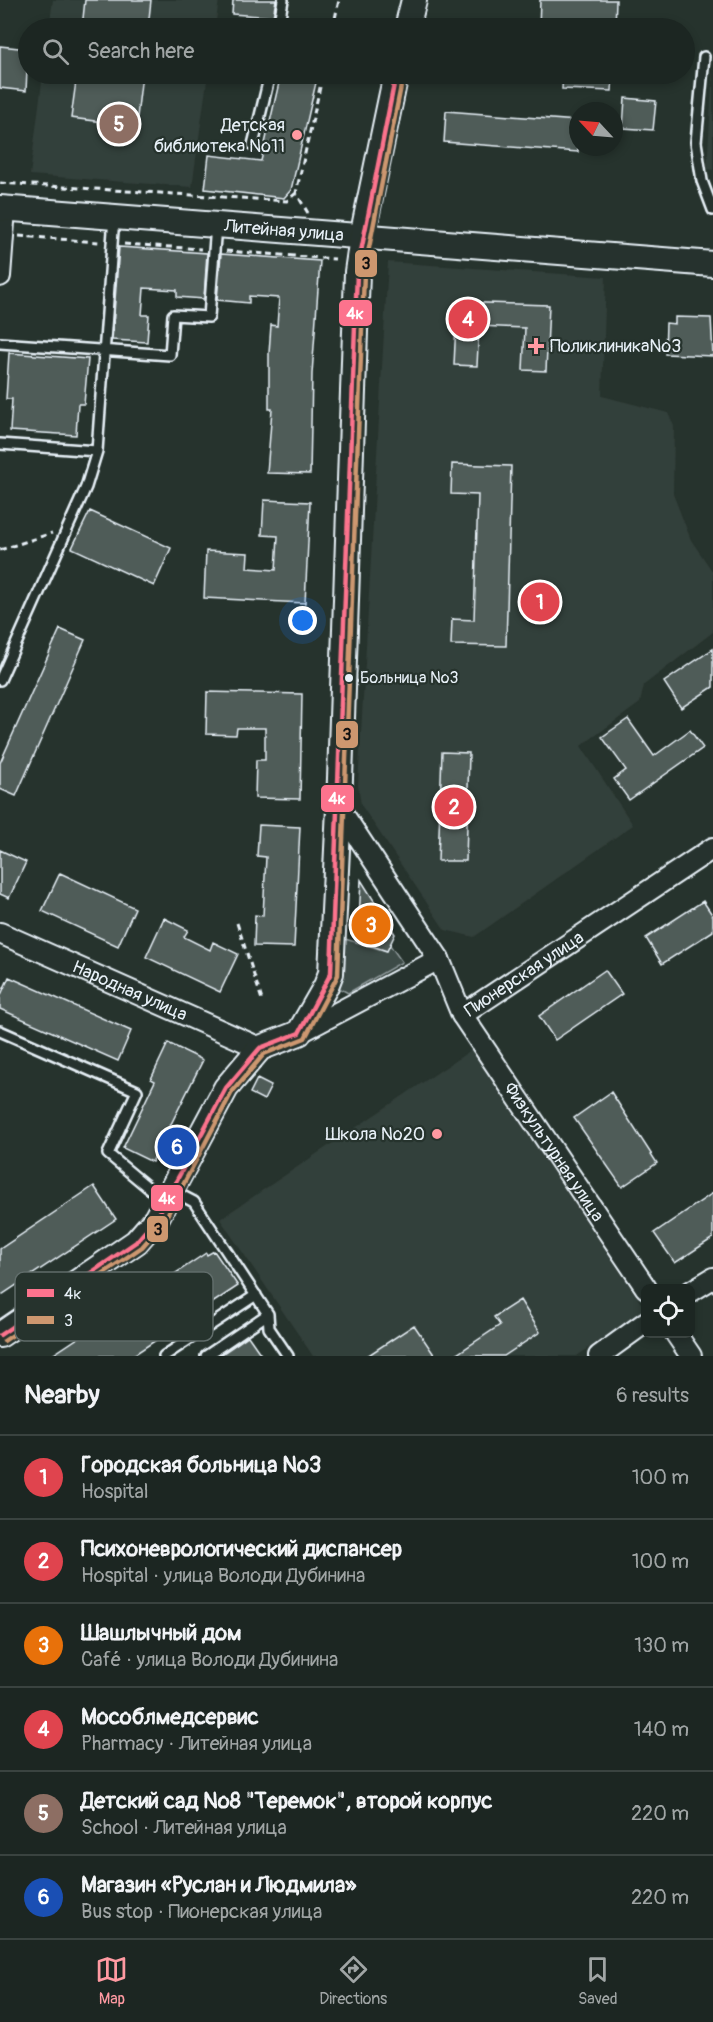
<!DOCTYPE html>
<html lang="en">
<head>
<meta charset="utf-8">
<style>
	:root { --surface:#1c2622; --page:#29322f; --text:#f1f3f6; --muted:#a0a5a5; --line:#3a4340; --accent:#ff9aa2 }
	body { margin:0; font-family:Pangolin,sans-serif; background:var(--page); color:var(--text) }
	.controls { position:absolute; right:18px; bottom:18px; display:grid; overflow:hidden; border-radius:9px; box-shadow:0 3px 9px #0003 }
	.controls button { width:54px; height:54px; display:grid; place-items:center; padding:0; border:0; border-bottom:2px solid var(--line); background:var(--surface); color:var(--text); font:30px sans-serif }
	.compass { position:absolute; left:569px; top:102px; width:54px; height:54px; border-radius:50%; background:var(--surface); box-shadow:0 3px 9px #0003; rotate:296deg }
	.you { position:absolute; left:303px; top:621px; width:21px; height:21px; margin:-15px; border:4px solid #fff; border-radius:50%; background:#1a73e8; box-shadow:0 0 0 9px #1a73e833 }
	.badge { display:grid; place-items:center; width:39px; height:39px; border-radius:50%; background:var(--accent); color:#fff; font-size:20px; font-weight:700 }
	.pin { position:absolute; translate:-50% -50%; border:3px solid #fff; box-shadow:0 2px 6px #0006 }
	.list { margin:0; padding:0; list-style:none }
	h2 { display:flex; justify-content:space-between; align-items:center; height:78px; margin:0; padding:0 24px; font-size:26px }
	h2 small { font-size:20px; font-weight:400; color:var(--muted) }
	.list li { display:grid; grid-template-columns:39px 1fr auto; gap:18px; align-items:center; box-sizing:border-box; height:84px; padding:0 24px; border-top:2px solid var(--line) }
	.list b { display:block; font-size:22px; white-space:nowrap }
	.list p { margin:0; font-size:20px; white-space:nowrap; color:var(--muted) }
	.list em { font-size:20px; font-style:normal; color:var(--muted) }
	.icon { flex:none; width:33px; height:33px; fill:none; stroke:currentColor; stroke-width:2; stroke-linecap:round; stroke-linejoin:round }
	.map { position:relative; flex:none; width:713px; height:1356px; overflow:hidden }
	.search { position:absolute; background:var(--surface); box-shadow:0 3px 9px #0003; left:18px; right:18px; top:18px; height:66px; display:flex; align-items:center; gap:15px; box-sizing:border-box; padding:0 21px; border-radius:33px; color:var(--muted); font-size:22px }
	.sheet { height:582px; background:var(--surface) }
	nav { display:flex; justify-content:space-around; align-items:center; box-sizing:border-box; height:84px; border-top:2px solid var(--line); background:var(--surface); font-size:16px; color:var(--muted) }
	nav a { display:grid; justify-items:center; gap:3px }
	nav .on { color:var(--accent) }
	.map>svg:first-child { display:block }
	.built { fill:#333f3a }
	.green { fill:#3e4b47; stroke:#939ea0; stroke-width:1.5 }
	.building { fill:#505c59; stroke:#e8f1f8; stroke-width:1.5 }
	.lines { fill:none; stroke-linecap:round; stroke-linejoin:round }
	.service-casing { stroke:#e8f1f8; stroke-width:14 }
	.minor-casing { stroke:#e8f1f8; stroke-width:24 }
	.tertiary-casing { stroke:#e8f1f8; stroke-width:28 }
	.path { stroke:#e8f1f8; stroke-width:3; stroke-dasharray:6 4.5; stroke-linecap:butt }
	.service { stroke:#26332d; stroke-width:9 }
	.minor { stroke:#26332d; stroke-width:20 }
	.tertiary { stroke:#26332d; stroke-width:24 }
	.bus-1-casing { stroke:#26332d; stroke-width:9 }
	.bus-2-casing { stroke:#26332d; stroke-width:9 }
	.bus-1 { stroke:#fc738d; stroke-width:4.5 }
	.bus-2 { stroke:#cd976f; stroke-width:4.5 }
	.poi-dot { fill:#ff9aa2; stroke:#26332d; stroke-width:2 }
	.bus-dot { fill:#e8f1f8; stroke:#26332d; stroke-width:2 }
	.labels { text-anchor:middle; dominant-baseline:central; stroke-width:4.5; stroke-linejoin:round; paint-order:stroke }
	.bus-label { font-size:16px; fill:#e8f1f8; stroke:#26332d; text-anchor:start }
	.poi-label { font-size:18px; fill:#e8f1f8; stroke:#26332d; text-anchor:end }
	.street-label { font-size:18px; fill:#e8f1f8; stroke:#26332d }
	.key { fill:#26332d; stroke:#606c6a; stroke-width:1.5 }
	.key-label { font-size:16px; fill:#e8f1f8 }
	.line-badge { stroke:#26332d; stroke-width:2 }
	.badge-label { font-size:16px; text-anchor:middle; font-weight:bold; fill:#fff }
	.pale-badge-label { font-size:16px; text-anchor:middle; font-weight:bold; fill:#111 }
</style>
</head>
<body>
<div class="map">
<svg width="713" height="1356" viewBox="0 0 713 1356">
	<rect width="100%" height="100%" fill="#26332d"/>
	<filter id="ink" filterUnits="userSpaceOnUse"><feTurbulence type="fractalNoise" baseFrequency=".0167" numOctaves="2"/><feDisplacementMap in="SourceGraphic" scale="12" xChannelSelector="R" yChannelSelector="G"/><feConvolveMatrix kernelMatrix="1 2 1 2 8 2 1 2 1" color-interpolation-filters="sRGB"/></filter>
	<g filter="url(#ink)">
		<path class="built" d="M53 0H219L215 28H49Z
			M713 68V170L707 169Z
			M43 74H208L192 187 30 175Z
			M388 262 606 277 602 396 668 413 674 426 673 494 691 540 713 572V632L644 685 640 703 581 746 633 825 474 937 445 930 361 805 358 785Z
			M471 1050 645 1309 577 1356H313L220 1219Z"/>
		<path class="green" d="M345 939 386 951 390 945 402 962 348 993 339 988Z"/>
		<path class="building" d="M85 0H151L148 28H82Z
			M233 0H276L273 17 232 14Z
			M540 0H616L615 28H539Z
			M0 46 28 49 26 91 0 88Z
			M77 74H142L136 126 71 118Z
			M281 74H318L291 190 284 198 205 189 209 155 261 161Z
			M563 74H613L612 91 562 89Z
			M625 98 656 101 653 130 623 128Z
			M446 111 578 121V152L444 142Z
			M119 247 207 253 204 299 177 297V290L144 288 142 315H149L147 342 112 340Z
			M221 254 320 261 312 374 310 474 267 473 272 409H269V353L271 325 277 326 279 298 249 296V303L217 300Z
			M457 302 549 305 546 371 523 370 525 328 479 326 477 366 454 365Z
			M675 317 711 318 713 356 665 354 666 323 675 324Z
			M9 353 88 359 84 404H78L76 435 10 431 12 399H6Z
			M452 464 511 466 506 646 451 645 452 619 474 620 478 495 451 494Z
			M264 500 310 502 305 603 204 598 206 551 248 553 247 568 276 570 278 536 262 535Z
			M90 511 171 548 154 586 72 548Z
			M60 629 85 640 16 796 0 789V763Z
			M713 649V687L681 708 664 682Z
			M207 692 302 694 300 799 255 798 256 760H265V728H237L236 735 206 734Z
			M628 719 654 756 690 730 703 748 629 800 614 779 626 770 602 737Z
			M442 752 469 753 466 861H438Z
			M259 825 300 827 294 947 254 946 255 915 263 916 266 857 257 856Z
			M0 850 26 862 9 898 0 894Z
			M60 873 135 908 118 946 42 911Z
			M361 880 395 934 387 951 358 941Z
			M703 901 713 916V931L662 964 646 938Z
			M164 918 188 930 184 937 210 950 213 942 238 954 220 992 146 957Z
			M605 970 622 994 555 1040 539 1016Z
			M9 977 131 1031 118 1061 0 1009V997Z
			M168 1043 203 1060 152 1162 123 1148 155 1081 151 1079Z
			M257 1079 271 1086 264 1100 250 1093Z
			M611 1092 657 1163 622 1187 574 1118Z
			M94 1186 116 1219 0 1296V1249Z
			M713 1193V1238L675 1263 654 1233Z
			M214 1251 238 1286 132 1356H51L206 1253 207 1255Z
			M520 1300 540 1332 504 1356H454L500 1325 494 1317Z
			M414 1325 435 1356H367Z
			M248 1336 262 1356H219L238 1343Z"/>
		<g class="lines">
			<g class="service-casing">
				<path id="service" d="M278 28 283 0
					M704 57 696 142 702 181 713 210
					M253 145 270 74
					M0 343 170 355 173 315 209 317 216 225
					M0 444 97 451
					M0 680 86 487 97 451 114 217
					M0 1031 137 1091 108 1154 163 1200
					M171 1190 194 1202 268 1314
					M164 1356 256 1295
					M206 1356 268 1314 269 1328 288 1356"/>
			</g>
			<g class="minor-casing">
				<g id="minor">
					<path d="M0 276 5 209"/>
					<path id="s1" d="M339 808 439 959 462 1015 713 848"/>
					<path id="s2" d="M0 933 260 1048"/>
					<path id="s3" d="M462 1015 646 1288"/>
					<path d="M299 1033 439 959"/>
					<path d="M690 1292 713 1278"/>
					<path d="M676 1334 691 1356"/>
					<path d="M599 1356 646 1322"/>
				</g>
			</g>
			<g class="tertiary-casing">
				<g id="tertiary">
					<path d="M407 28 414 0"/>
					<path id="s4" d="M0 208 713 264"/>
					<path d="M0 1335 136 1242 156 1219 226 1088 260 1048 299 1033 326 986 331 973 339 808 357 272 362 237 396 74"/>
				</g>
			</g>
			<path class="path" d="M333 28 339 0
				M0 183 287 201 296 193
				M308 213 296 193 323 74
				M19 236 99 242
				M124 244 201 249
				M226 251 335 259
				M0 550 52 533
				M237 923 262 1000"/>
			<use href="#service" class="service"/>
			<use href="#minor" class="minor"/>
			<use href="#tertiary" class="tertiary"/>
			<g class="bus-1-casing">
				<path id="bus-1" d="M299 1033 331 973 357 272 396 74
					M0 1335 136 1242 156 1219 226 1088 260 1048 299 1033"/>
			</g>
			<g class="bus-2-casing">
				<path id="bus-2" d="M4 1341 142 1247 163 1223 232 1092 264 1054 305 1038 338 975 364 273 403 76"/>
			</g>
			<use href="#bus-1" class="bus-1"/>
			<use href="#bus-2" class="bus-2"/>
		</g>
	</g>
	<g class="poi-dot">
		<circle cx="297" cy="135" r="6"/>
		<path d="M533 337h6v6h6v6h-6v6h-6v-6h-6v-6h6z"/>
		<circle cx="437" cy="1134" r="6"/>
	</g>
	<circle class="bus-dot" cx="349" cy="678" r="5"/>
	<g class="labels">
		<g class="bus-label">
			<text x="360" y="678">Больница №3</text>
		</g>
		<g class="poi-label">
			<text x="285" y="125">Детская<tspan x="285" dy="21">библиотека №11</tspan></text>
			<text x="550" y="346" text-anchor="start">Поликлиника№3</text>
			<text x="425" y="1134">Школа №20</text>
		</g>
		<g class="street-label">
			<text stroke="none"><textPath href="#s4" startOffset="285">Литейная улица</textPath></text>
			<text stroke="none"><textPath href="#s1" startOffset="316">Пионерская улица</textPath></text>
			<text stroke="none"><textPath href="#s2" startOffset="142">Народная улица</textPath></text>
			<text stroke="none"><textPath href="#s3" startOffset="165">Физкультурная улица</textPath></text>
		</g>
	</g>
	<rect x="15" y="1272" width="198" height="69" rx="9" class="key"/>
	<rect x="27" y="1289" width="27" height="8" fill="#fc738d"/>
	<rect x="27" y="1316" width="27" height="8" fill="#cd976f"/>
	<g class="key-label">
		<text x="64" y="1299">4к</text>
		<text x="64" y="1326">3</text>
	</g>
	<g class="line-badge">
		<rect x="354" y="249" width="24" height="29" rx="6" fill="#cd976f"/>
		<rect x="338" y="299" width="35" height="28" rx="6" fill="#fc738d"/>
		<rect x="335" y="720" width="24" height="29" rx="6" fill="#cd976f"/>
		<rect x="320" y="784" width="35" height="29" rx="6" fill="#fc738d"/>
		<rect x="150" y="1184" width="34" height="28" rx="6" fill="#fc738d"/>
		<rect x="146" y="1215" width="23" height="28" rx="6" fill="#cd976f"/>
	</g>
	<g class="badge-label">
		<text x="355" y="319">4к</text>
		<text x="337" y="804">4к</text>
		<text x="167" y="1204">4к</text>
	</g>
	<g class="pale-badge-label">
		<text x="366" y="269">3</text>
		<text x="347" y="740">3</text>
		<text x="158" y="1235">3</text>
	</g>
</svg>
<div class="controls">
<button><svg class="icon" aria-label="locate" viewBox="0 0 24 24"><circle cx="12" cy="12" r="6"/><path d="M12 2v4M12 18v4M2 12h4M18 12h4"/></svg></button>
</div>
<svg class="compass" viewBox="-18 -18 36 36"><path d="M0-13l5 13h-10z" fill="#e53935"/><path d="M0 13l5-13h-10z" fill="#a0a5a5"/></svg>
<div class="you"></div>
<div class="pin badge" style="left:540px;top:602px;background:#e0444e">1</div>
<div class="pin badge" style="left:454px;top:807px;background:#e0444e">2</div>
<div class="pin badge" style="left:371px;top:925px;background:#e8710a">3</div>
<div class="pin badge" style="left:468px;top:319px;background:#e0444e">4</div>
<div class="pin badge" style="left:119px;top:124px;background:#8d6e63">5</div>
<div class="pin badge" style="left:177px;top:1147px;background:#1a4fb4">6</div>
<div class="search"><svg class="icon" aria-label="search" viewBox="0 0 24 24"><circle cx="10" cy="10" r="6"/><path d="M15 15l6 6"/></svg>Search here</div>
</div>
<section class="sheet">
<h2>Nearby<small>6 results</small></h2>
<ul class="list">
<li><span class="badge" style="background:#e0444e">1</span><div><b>Городская больница №3</b><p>Hospital</p></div><em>100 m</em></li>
<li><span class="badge" style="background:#e0444e">2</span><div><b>Психоневрологический диспансер</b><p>Hospital · улица Володи Дубинина</p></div><em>100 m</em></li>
<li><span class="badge" style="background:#e8710a">3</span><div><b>Шашлычный дом</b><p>Café · улица Володи Дубинина</p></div><em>130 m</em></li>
<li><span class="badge" style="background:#e0444e">4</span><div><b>Мособлмедсервис</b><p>Pharmacy · Литейная улица</p></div><em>140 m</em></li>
<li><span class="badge" style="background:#8d6e63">5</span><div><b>Детский сад №8 &quot;Теремок&quot;, второй корпус</b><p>School · Литейная улица</p></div><em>220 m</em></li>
<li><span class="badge" style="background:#1a4fb4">6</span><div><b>Магазин «Руслан и Людмила»</b><p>Bus stop · Пионерская улица</p></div><em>220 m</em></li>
</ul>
</section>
<nav>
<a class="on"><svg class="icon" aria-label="map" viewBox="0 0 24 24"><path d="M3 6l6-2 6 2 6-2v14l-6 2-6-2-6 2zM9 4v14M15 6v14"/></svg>Map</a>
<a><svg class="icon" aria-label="directions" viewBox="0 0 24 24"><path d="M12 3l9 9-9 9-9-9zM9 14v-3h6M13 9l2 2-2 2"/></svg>Directions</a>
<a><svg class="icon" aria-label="saved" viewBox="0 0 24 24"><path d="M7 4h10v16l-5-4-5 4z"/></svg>Saved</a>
</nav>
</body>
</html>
